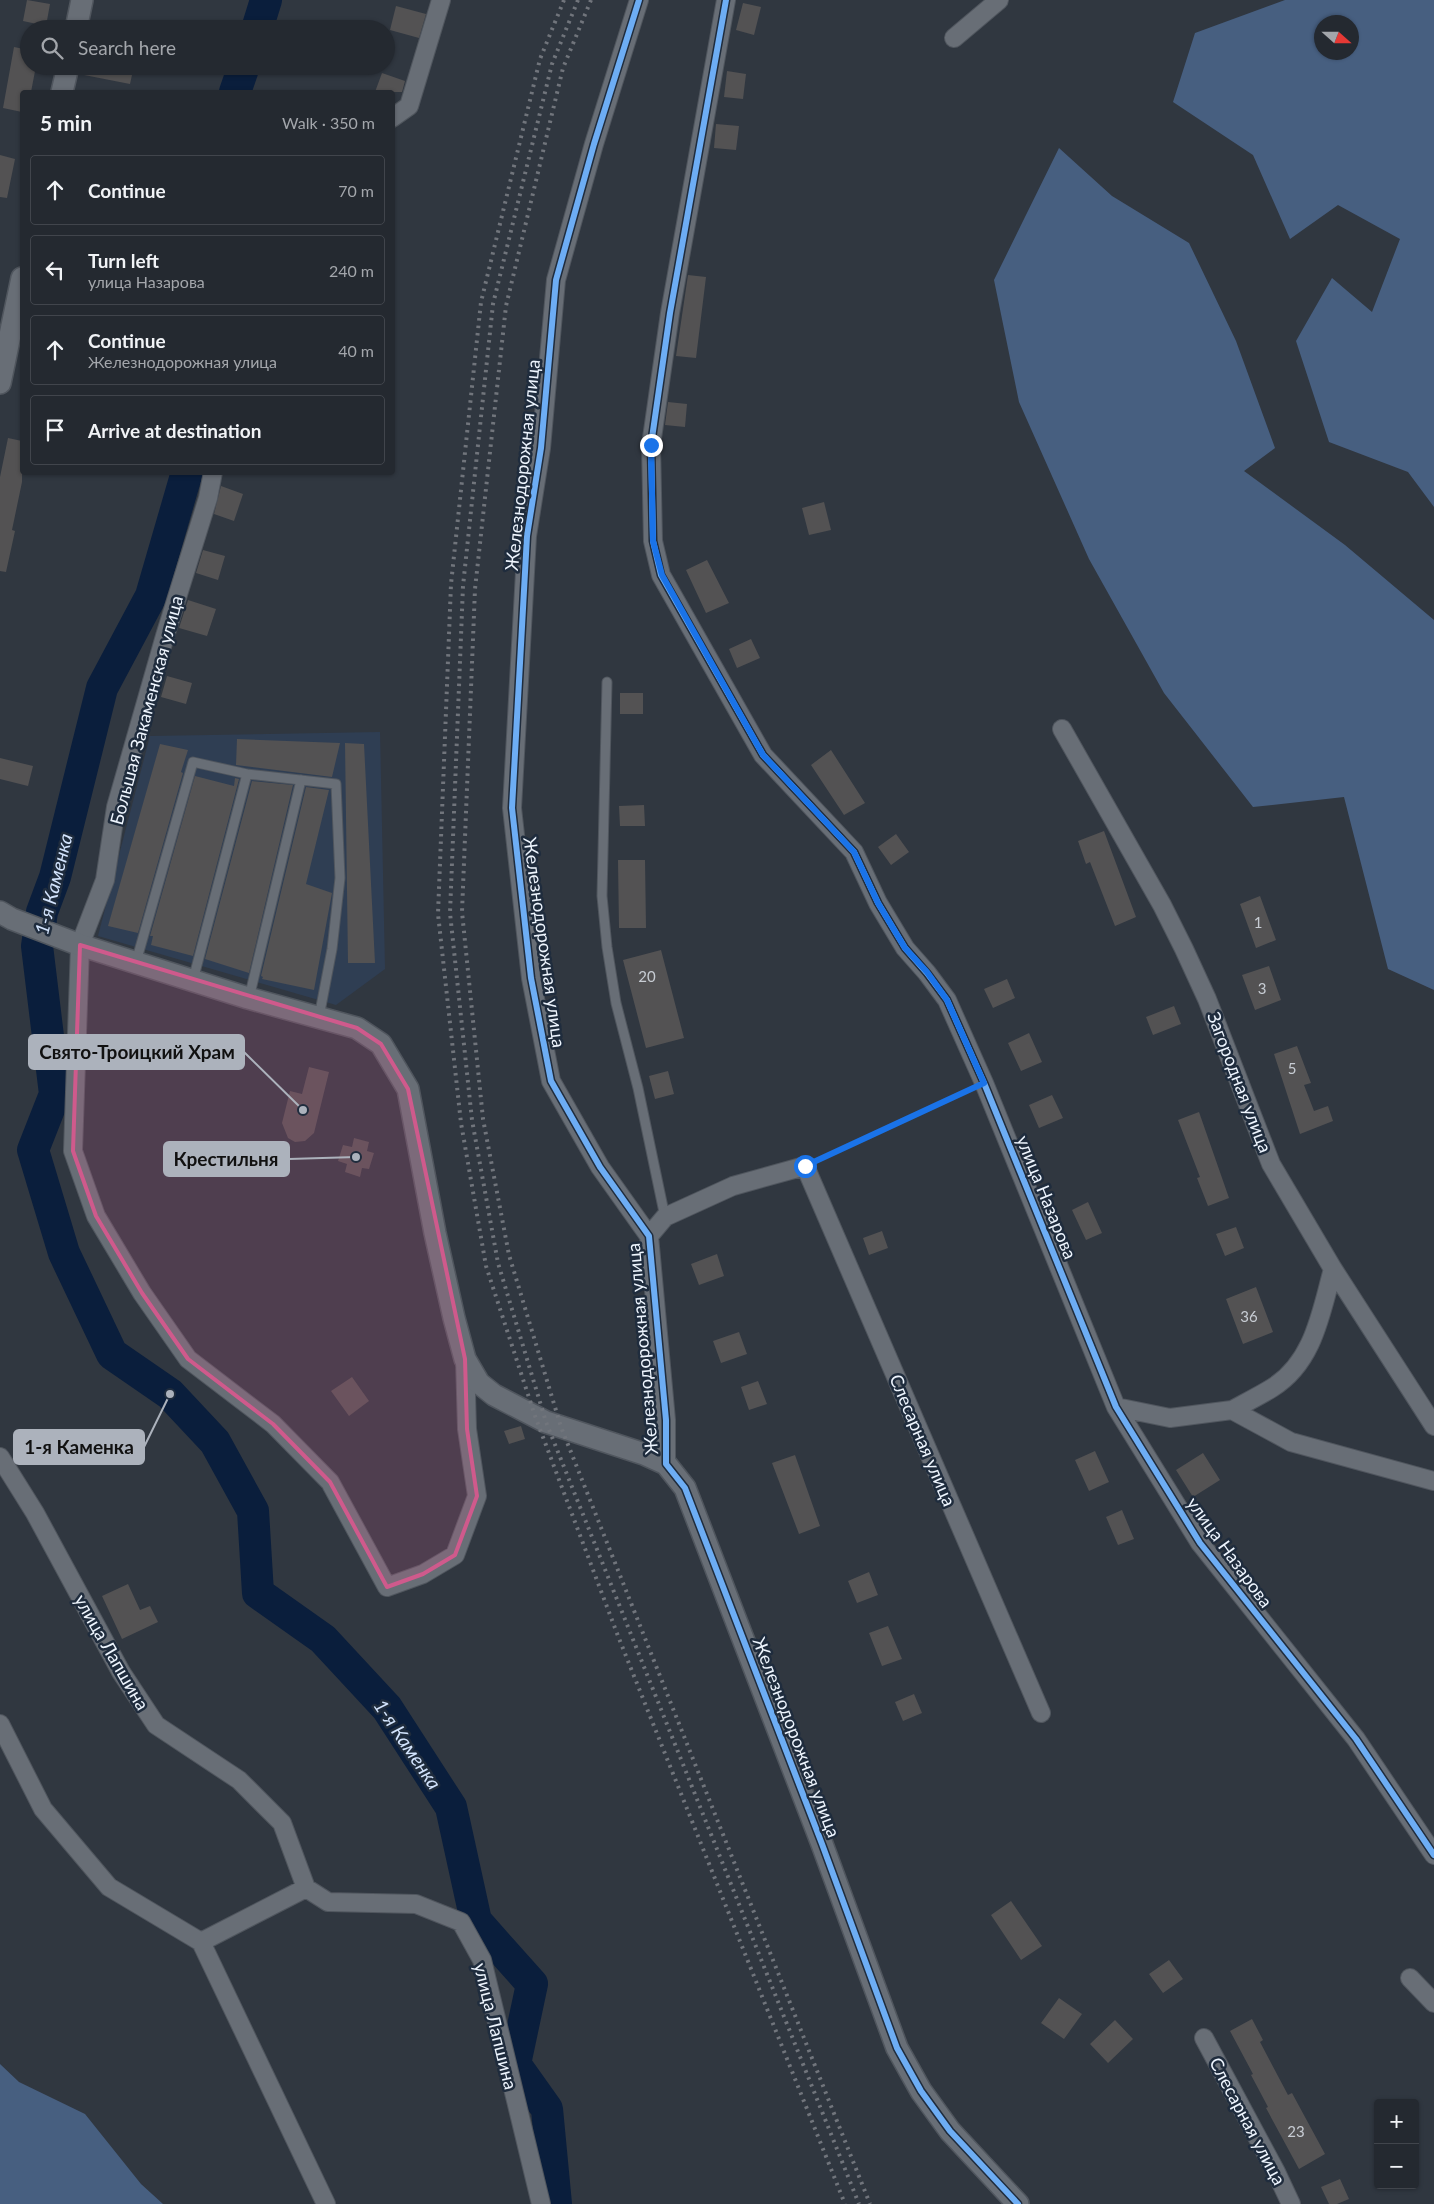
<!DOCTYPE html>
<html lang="en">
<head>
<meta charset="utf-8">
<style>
	:root { --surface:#242930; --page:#30353c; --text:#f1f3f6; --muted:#a3a6ab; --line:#41454c }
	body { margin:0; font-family:Lato,sans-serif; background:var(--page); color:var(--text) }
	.controls { position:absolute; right:15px; bottom:15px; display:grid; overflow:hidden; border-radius:5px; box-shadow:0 1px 4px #0004 }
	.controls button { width:45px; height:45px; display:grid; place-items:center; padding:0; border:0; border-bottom:1px solid var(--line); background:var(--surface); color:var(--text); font:25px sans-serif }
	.compass { position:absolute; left:1314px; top:15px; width:45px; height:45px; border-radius:50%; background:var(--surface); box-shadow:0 1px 4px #0004; rotate:111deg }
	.stop { position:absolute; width:15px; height:15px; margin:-11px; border:4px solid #1a73e8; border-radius:50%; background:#fff }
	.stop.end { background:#1a73e8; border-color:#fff; box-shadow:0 1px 5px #0008 }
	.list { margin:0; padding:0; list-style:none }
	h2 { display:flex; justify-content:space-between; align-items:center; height:65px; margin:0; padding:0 20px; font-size:21px }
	h2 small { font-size:16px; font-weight:400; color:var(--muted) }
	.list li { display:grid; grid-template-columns:32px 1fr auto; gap:15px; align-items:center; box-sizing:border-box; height:70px; margin:0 10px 10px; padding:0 10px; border:1px solid var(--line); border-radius:5px }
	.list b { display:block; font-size:19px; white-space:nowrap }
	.list p { margin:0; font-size:16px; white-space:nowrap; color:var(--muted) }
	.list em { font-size:16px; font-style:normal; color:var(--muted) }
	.icon { flex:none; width:28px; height:28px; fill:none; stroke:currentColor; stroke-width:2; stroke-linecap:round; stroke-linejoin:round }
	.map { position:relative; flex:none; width:1434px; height:2204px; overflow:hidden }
	.search { position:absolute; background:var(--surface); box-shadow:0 1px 4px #0004; left:20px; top:20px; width:375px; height:55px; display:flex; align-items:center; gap:12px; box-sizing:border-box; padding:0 18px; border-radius:28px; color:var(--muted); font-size:19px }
	.panel { position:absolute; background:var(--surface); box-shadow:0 1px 4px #0004; left:20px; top:90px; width:375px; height:385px; border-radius:5px }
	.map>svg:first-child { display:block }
	.built { fill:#2f3e53 }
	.forest { fill:#475f80; fill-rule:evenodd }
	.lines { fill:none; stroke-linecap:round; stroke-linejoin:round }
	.river { stroke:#0a1e3c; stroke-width:32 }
	.building { fill:#535253 }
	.service-casing { stroke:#50565e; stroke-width:11 }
	.minor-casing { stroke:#50565e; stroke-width:20 }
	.tertiary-casing { stroke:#50565e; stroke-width:24 }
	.path { stroke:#6e737a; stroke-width:3; stroke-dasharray:2.5 4; stroke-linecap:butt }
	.service { stroke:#686e76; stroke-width:9 }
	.minor { stroke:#686e76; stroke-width:18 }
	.tertiary { stroke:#686e76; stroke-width:21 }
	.rail { stroke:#71757c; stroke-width:4; stroke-dasharray:2.5 5; stroke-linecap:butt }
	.cycleway-casing { stroke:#1f2c3d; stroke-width:9 }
	.cycleway { stroke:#6dadf4; stroke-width:6 }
	.route { stroke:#1a73e8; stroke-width:6 }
	.marked { fill:#cf5a8c; fill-opacity:0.2; stroke:#cf5a8c; stroke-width:4; stroke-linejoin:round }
	.labels { text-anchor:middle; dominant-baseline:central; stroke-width:5; stroke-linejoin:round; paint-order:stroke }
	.number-label { font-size:15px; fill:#c7ccd3 }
	.street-label { font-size:18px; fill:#eef5fe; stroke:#1f2c3d }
	.water-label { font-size:19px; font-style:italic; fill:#d3e4fd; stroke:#1f2c3d }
	.leader { fill:none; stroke:#acb2bc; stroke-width:2 }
	.callout-dot { fill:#acb2bc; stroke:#1f2c3d; stroke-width:2 }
	.callout { fill:#acb2bc; stroke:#acb2bc; stroke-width:2 }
	.callout-label { font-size:19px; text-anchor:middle; font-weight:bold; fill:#111 }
</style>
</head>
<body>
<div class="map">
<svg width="1434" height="2204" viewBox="0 0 1434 2204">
	<rect width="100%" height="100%" fill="#303740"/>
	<path class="built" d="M380 732 385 969 336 1005 98 936 150 736Z"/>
	<path class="forest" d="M1285 0H1434V507L1408 472 1329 442 1296 341 1332 278 1372 312 1400 239 1338 205 1290 239 1253 155 1173 102 1195 33ZM1322 22H1352V52H1322Z
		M1059 148 1112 196 1189 243 1236 341 1275 448 1244 471 1345 545 1434 620V990L1388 969 1344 797 1253 807 1164 693 1089 559 1019 402 994 280Z
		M0 2064 19 2082 85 2114 141 2184 163 2204H0Z"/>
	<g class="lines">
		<path class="river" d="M257 29 266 0
			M235 92 244 66
			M187 472 151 596 102 688 55 877 42 912 37 946 55 1094 33 1150 64 1253 112 1354 170 1394 215 1442 253 1511 258 1593 323 1639 387 1708 451 1807 476 1921 532 1984 515 2064 547 2109 556 2204"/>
	</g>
	<path class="building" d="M27 0 50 4 46 26 23 21Z
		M743 3 761 7 754 35 736 30Z
		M396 6 426 14 419 38 390 30Z
		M14 47 29 50V66H36L31 92H22V112L3 108Z
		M80 66H134L130 84 79 74Z
		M727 71 746 74 743 99 724 97Z
		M382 73 405 81 402 92H375Z
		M716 124 739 126 736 150 714 148Z
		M0 155 15 159 7 198 0 197Z
		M688 275 706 277 696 358 676 356Z
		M668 402 687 404 685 427 665 425Z
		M8 438 22 441V482L12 530 15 531 6 572 0 571V477Z
		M221 486 243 494 234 521 214 514Z
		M824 502 831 530 809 535 802 508Z
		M203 550 225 556 218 580 196 573Z
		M707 560 729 603 706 613 686 570Z
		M188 600 216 609 207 636 179 628Z
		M751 639 760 658 737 668 729 649Z
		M167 676 192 683 186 704 161 697Z
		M620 693H643V714H620Z
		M237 739 340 743 332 777 236 765Z
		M345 743 364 744 375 963H348Z
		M160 744 188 750 181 772 183 773 138 933 108 926Z
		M831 750 865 803 844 815 811 765Z
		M0 758 33 766 28 786 0 779Z
		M195 776 234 786 235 778 239 779 193 956 151 945 153 936H150Z
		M252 781 293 785 249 973 205 959Z
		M306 787 329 790 306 884 332 893 314 990 262 979 263 977 261 976Z
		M644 805 645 826H620L619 806Z
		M1104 831 1136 917 1115 926 1090 862 1086 864 1078 841Z
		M896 834 909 852 891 865 878 847Z
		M618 860H645L646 928H619Z
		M1260 896 1276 940 1256 948 1240 904Z
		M661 950 684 1038 646 1048 623 960Z
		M1269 966 1281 1000 1255 1010 1242 975Z
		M1007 979 1015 998 993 1008 984 989Z
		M1174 1006 1181 1024 1153 1035 1146 1017Z
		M1029 1033 1042 1062 1021 1071 1008 1043Z
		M1297 1046 1311 1083 1304 1085 1314 1111 1328 1106 1333 1121 1300 1134 1274 1054Z
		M309 1067 329 1072 314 1133 305 1141 295 1142 288 1138 282 1123 290 1091 302 1094Z
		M668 1071 674 1094 655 1099 649 1076Z
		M1052 1095 1063 1118 1039 1128 1029 1105Z
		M1199 1112 1229 1198 1208 1206 1197 1178 1200 1177 1178 1120Z
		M354 1138 369 1142 367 1151 374 1153 369 1169 362 1168 360 1177 345 1172 347 1164 338 1161 343 1145 352 1147Z
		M1088 1202 1102 1233 1086 1240 1072 1210Z
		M1236 1227 1244 1248 1225 1256 1216 1234Z
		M882 1231 888 1248 869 1255 863 1238Z
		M717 1254 724 1276 699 1285 691 1264Z
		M1256 1287 1273 1332 1243 1344 1226 1299Z
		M739 1332 747 1354 721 1363 713 1341Z
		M352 1377 369 1401 349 1416 331 1391Z
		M758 1381 767 1404 749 1410 741 1387Z
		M521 1426 525 1439 509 1444 504 1431Z
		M1095 1451 1109 1482 1089 1491 1075 1460Z
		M1203 1453 1220 1480 1193 1497 1176 1470Z
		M795 1455 820 1526 799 1534 772 1463Z
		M1122 1510 1134 1539 1118 1545 1106 1517Z
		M869 1572 878 1595 857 1603 848 1581Z
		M128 1584 140 1610 150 1606 158 1622 122 1639 102 1596Z
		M888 1626 902 1659 882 1666 869 1633Z
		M914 1694 922 1713 903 1721 895 1702Z
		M1011 1901 1042 1946 1021 1960 991 1915Z
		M1169 1960 1183 1979 1163 1993 1149 1974Z
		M1059 1998 1082 2014 1064 2039 1041 2023Z
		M1252 2019 1263 2040 1260 2042 1288 2095 1292 2093 1325 2154 1299 2169 1266 2108 1268 2107 1251 2075 1253 2074 1230 2031Z
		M1115 2020 1133 2039 1108 2063 1090 2044Z
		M1340 2179 1349 2199 1337 2204H1329L1321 2187Z"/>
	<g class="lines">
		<g class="service-casing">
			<path id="service" d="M607 682 602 896 607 947 616 1003 638 1088 665 1217
				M136 962 193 762 247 774 336 784 340 878 332 949 319 1017
				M193 980 247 774
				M249 998 301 780"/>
		</g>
		<g class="minor-casing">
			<path id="minor" d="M639 0 594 144 556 280 541 448 527 536 512 808 531 978 551 1081 600 1167 649 1236 666 1420V1464
				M726 0 670 313 651 445 653 541 661 575 763 755 854 852 878 903 905 948 927 973 947 1000 984 1083 1116 1407 1200 1543 1356 1739 1434 1855
				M954 38 999 0
				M392 118 409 106 441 0
				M213 472 208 498 165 636 116 807 105 880 80 945 73 1151 96 1216 142 1293 188 1359 273 1424 330 1482 387 1587 423 1574 455 1555 477 1496 467 1429 465 1359
				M1062 729 1162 905 1184 949 1207 999 1271 1164 1333 1269 1434 1426
				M649 1236 665 1217 733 1186 805 1166 1041 1713
				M1116 1407 1170 1418 1232 1410 1291 1442 1434 1481
				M1232 1410C1245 1403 1259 1396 1272 1388 1314 1362 1321 1312 1333 1269
				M0 1457 35 1513 121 1672 156 1725 239 1780 282 1823 306 1888 201 1942 326 2204
				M0 1724 43 1809 109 1887 201 1942
				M306 1888 328 1902 416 1904 461 1922 482 1960 541 2204
				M1410 1978 1434 2003
				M1204 2038 1276 2172 1291 2204"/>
		</g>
		<g class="tertiary-casing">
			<path id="tertiary" d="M76 29 82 0
				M62 92 68 66
				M0 383 22 278
				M0 912 12 919 80 945 248 998 357 1028 381 1044 408 1089 435 1233 454 1318 465 1359 479 1383 494 1395 546 1422 644 1454 666 1464 685 1488 822 1844 897 2048 921 2091 950 2131 1018 2204"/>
		</g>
		<path class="path" d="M819 1159 970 1090"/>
		<use href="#service" class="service"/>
		<use href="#minor" class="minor"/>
		<use href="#tertiary" class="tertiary"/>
		<path class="rail" d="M564 0 540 59 481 302 451 584 438 914 461 1123 486 1266 535 1416 618 1636 845 2204
			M578 0 552 64 493 304 463 586 450 913 472 1120 498 1263 546 1422 859 2204
			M591 0 563 68 506 306 475 589 462 912 483 1119 509 1255 561 1427 870 2204"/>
		<g class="cycleway-casing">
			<path id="cycleway" d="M639 0 594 144 556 280 541 448 527 536 512 808 531 978 551 1081 600 1167 649 1236 666 1420V1464L685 1488 822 1844 897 2048 921 2091 950 2131 1018 2204
				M726 0 670 313 651 445 653 541 661 575 763 755 854 852 878 903 905 948 927 973 947 1000 984 1083 1116 1407 1200 1543 1356 1739 1434 1855"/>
		</g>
		<use href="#cycleway" class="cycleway"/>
	</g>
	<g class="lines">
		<path class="route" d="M651 445 653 541 662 575 763 755 854 852 878 903 905 948 927 972 947 1000 984 1083 805 1166"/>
	</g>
	<path class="marked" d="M80 945 357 1028 381 1044 408 1089 465 1359 467 1429 477 1496 455 1555 423 1574 387 1587 330 1482 273 1424 188 1359 142 1293 96 1216 73 1151Z"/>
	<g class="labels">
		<g class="number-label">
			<text x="1258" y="922">1</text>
			<text x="647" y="976">20</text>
			<text x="1262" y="988">3</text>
			<text x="1292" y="1068">5</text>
			<text x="1249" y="1316">36</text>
			<text x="1296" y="2131">23</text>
		</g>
		<g class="street-label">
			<text transform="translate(522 465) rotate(-84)">Железнодорожная улица</text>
			<text transform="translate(146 710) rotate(-75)">Большая Закаменская улица</text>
			<text transform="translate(545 942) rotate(82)">Железнодорожная улица</text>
			<text transform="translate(1240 1082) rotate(69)">Загородная улица</text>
			<text transform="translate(1047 1197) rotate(68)">улица Назарова</text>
			<text transform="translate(642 1349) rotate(-95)">Железнодорожная улица</text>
			<text transform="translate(923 1440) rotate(67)">Слесарная улица</text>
			<text transform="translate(1230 1552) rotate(54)">улица Назарова</text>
			<text transform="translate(112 1652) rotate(60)">улица Лапшина</text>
			<text transform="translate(797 1737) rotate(69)">Железнодорожная улица</text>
			<text transform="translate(496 2026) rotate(76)">улица Лапшина</text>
			<text transform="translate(1248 2121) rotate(62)">Слесарная улица</text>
		</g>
		<g class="water-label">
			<text transform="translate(53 884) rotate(-76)">1-я Каменка</text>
			<text transform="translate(408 1744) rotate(56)">1-я Каменка</text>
		</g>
	</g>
	<path class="leader" d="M303 1110L244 1052M356 1157L289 1159M170 1394L144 1447"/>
	<g class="callout-dot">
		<circle cx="303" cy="1110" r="5"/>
		<circle cx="356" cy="1157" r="5"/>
		<circle cx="170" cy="1394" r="5"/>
	</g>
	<g class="callout">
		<rect x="29" y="1035" width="215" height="34" rx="5"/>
		<rect x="164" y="1142" width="125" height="34" rx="5"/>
		<rect x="14" y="1430" width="130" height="34" rx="5"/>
	</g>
	<g class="callout-label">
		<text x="137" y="1059">Свято-Троицкий Храм</text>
		<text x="226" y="1166">Крестильня</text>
		<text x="79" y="1454">1-я Каменка</text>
	</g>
</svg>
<div class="controls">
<button>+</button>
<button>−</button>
</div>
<svg class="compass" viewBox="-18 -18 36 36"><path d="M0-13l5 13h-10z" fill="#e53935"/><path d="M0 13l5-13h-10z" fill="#a3a6ab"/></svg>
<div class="stop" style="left:805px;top:1166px"></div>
<div class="stop end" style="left:651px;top:445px"></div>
<div class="search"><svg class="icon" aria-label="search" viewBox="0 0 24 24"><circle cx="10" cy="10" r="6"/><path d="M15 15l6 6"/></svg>Search here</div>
<section class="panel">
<h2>5 min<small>Walk · 350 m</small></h2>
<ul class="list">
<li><svg class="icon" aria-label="ahead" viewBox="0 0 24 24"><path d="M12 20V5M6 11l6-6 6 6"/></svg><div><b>Continue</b></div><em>70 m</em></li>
<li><svg class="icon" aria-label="left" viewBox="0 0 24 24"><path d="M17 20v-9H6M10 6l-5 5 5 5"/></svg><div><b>Turn left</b><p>улица Назарова</p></div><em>240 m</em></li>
<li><svg class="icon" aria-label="ahead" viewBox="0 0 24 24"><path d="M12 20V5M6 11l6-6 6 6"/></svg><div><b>Continue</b><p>Железнодорожная улица</p></div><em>40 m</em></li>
<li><svg class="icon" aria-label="arrive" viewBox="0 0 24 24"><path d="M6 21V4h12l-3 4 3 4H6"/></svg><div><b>Arrive at destination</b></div></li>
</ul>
</section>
</div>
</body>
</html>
